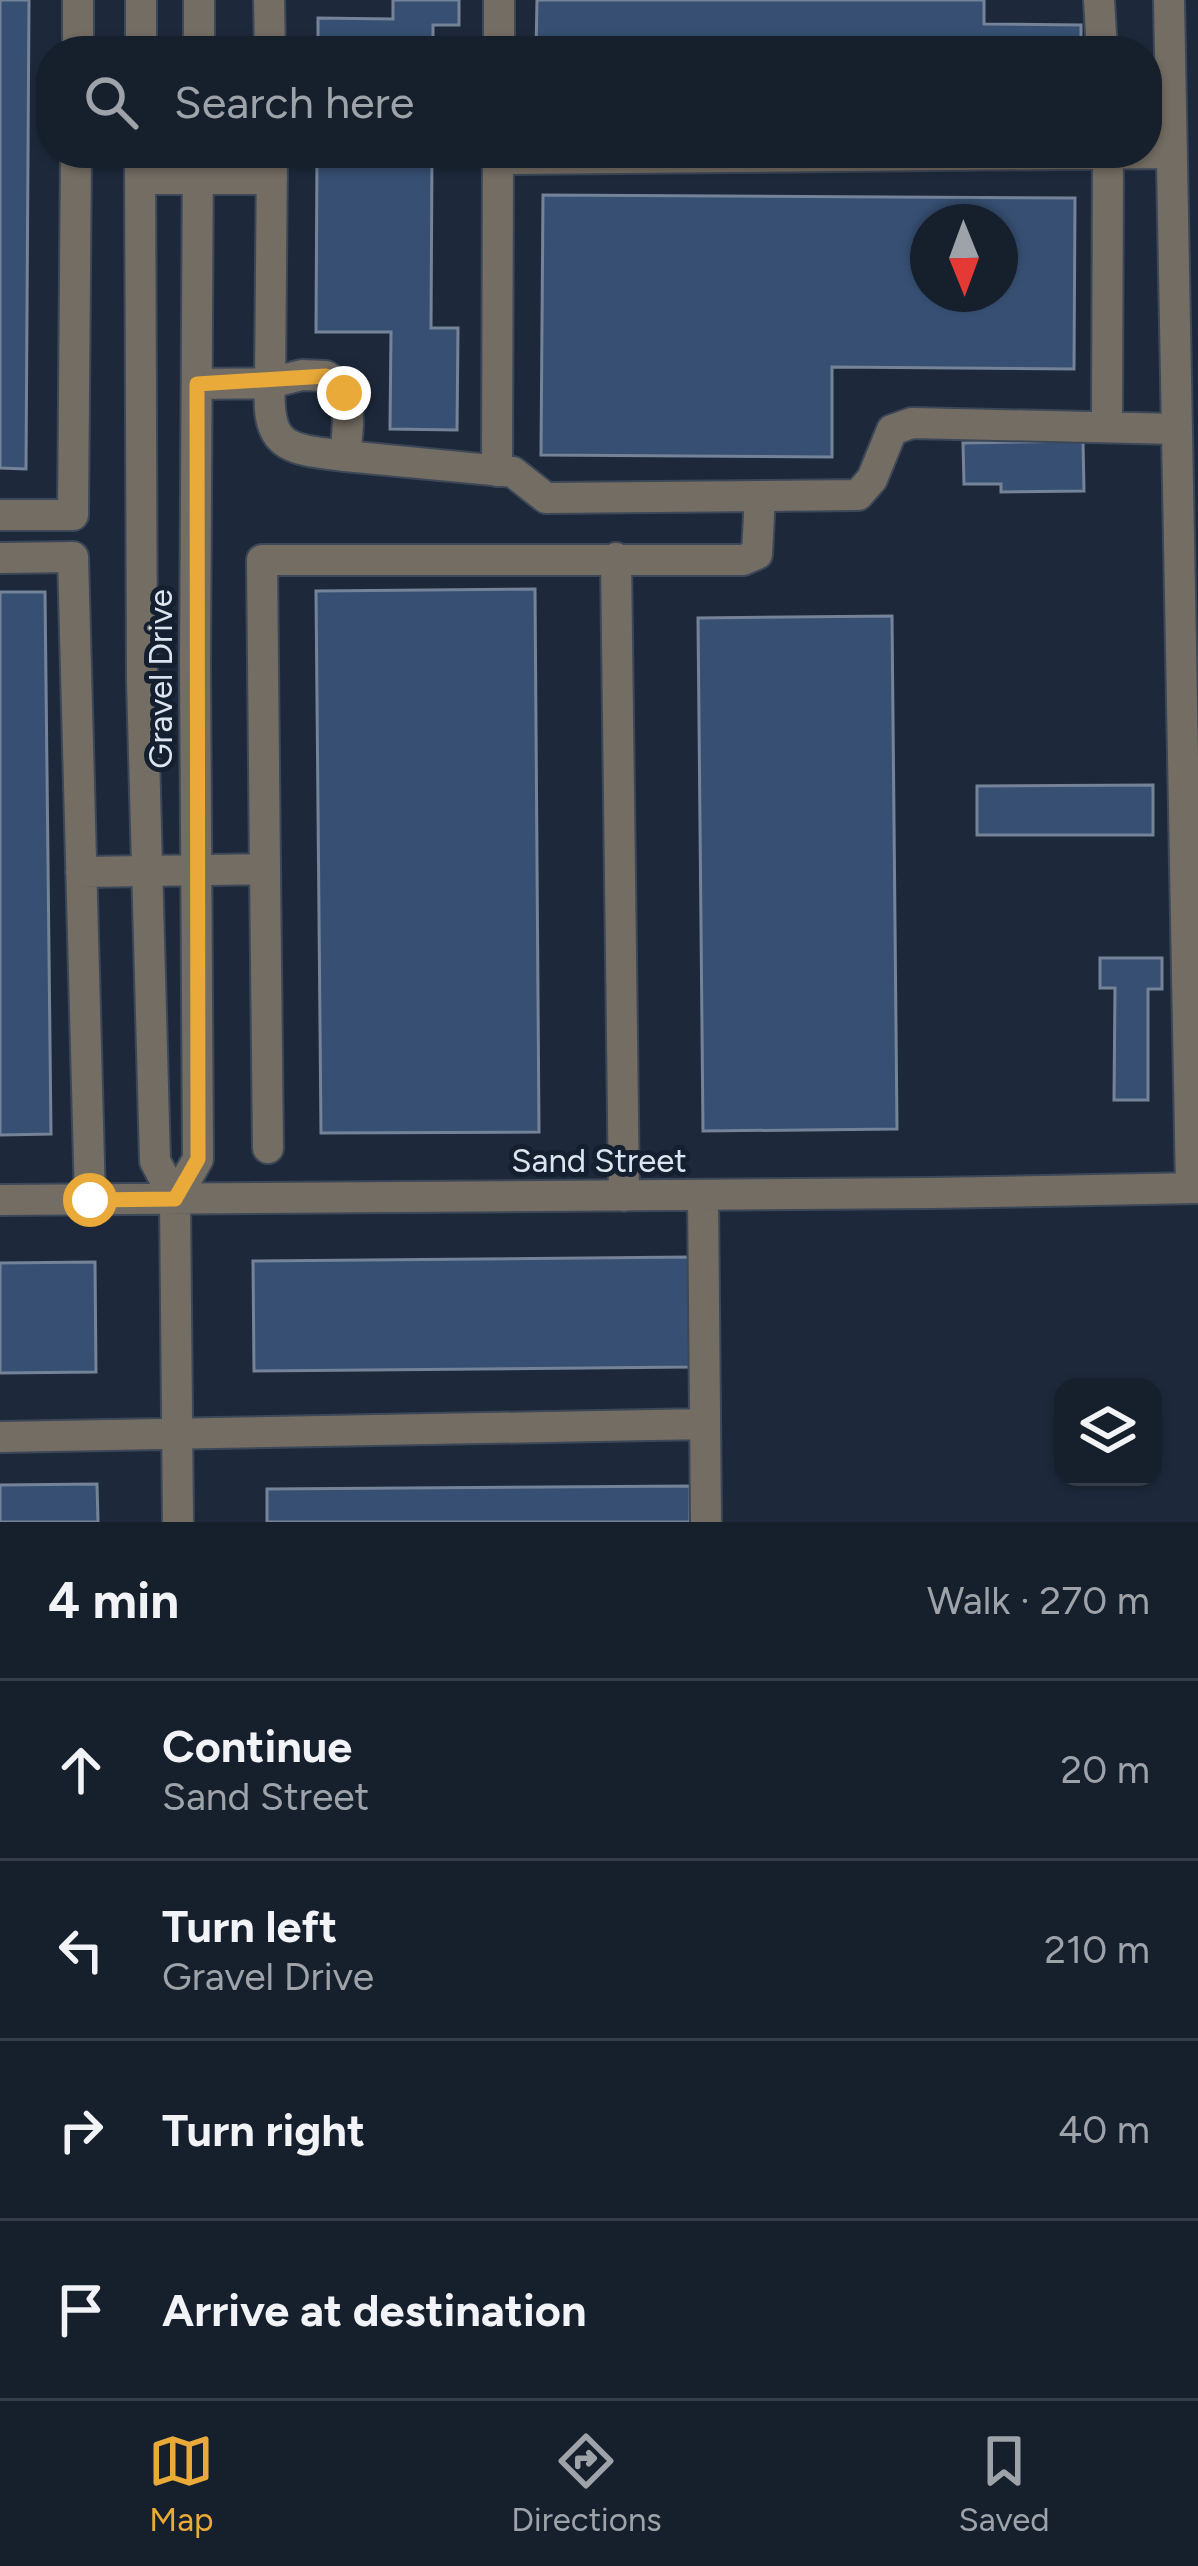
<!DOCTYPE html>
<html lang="en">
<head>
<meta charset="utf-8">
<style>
	:root { --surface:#161f2c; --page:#1f2734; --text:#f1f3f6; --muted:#9ea2a9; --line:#353d48; --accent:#eaaa39 }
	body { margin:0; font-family:Figtree,sans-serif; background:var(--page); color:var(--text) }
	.controls { position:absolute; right:36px; bottom:36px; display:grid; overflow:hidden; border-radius:24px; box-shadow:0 3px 9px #0004 }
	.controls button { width:108px; height:108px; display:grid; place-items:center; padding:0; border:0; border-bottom:3px solid var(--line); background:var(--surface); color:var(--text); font:60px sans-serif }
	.compass { position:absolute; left:910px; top:204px; width:108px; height:108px; border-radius:50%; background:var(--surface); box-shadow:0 3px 9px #0004; rotate:179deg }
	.stop { position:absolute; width:36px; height:36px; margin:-27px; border:9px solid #eaaa39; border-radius:50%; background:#fff }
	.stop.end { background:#eaaa39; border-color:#fff; box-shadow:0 3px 12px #0008 }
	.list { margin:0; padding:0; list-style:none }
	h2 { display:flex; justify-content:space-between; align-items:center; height:156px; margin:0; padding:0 48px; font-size:51px }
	h2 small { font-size:39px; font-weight:400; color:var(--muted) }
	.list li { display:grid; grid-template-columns:78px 1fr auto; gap:36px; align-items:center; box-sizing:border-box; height:180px; padding:0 48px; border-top:3px solid var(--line) }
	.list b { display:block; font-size:45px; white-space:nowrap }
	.list p { margin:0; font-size:39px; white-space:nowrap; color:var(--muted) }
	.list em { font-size:39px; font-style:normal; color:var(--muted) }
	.icon { flex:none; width:66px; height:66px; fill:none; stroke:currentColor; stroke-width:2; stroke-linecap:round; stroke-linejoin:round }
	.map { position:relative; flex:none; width:1198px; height:1522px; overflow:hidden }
	.search { position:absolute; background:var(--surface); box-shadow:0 3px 9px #0004; left:36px; right:36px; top:36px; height:132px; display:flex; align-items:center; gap:30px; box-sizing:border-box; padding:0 42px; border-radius:48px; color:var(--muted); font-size:45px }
	.sheet { height:876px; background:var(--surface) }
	nav { display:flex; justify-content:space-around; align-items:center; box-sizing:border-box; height:168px; border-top:3px solid var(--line); background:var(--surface); font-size:33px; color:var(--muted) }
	nav a { display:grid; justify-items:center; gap:6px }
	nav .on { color:var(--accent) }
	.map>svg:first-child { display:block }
	.building { fill:#374f72; stroke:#758399; stroke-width:3; fill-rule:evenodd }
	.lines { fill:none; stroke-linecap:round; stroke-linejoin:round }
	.minor-casing { stroke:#3c4758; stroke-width:34 }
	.minor { stroke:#746d63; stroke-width:30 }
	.route { stroke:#eaaa39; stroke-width:15 }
	.labels { text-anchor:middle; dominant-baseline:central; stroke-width:10; stroke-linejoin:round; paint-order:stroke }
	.street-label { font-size:33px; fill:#dce4f0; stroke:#141f30 }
</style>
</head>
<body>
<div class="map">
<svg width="1198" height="1522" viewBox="0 0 1198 1522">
	<rect width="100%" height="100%" fill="#1d293b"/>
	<path class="building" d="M0 0H29L26 469 0 468Z
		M393 0H459V25H433V51H318V18L393 19Z
		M537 0H984V24L1081 25V51H536Z
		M317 153H432L431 328H458L457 430 390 429 391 332H316Z
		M543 195 1075 198 1074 369 832 367V457L541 455ZM928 222H1000V294H928Z
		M1083 441 1084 491 1001 492V484H964L963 443Z
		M535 589 539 1132 321 1133 316 591Z
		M0 592H45L51 1134 0 1135Z
		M892 616 897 1129 703 1131 698 618Z
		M1153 785V835H977V786Z
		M1100 958H1162V989H1148V1100H1114L1115 988H1100Z
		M689 1257 690 1367 254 1371 253 1261Z
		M95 1262 96 1372 0 1373V1263Z
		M97 1484 98 1522H0V1485Z
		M690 1486V1522H267V1489Z"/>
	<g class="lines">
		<g class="minor-casing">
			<path id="minor" d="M269 0 270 51
				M1099 0 1102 51
				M1169 0 1191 1188
				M78 51V0
				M141 51V0
				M199 51V0
				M499 51V0
				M140 153 142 681 155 1161 175 1199 178 1522
				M498 159 1172 153
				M140 179H272
				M302 375 326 376C355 397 348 424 345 456 286 449 266 448 270 383Z
				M197 384 270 383 272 153
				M1107 427 1108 153
				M345 456 513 472 546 498 858 495 872 479 892 430 912 423 1177 429
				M497 471 498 153
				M0 515H73L76 153
				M0 558 73 557 90 1200
				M616 558 624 1196
				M265 869 268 1148
				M81 872 265 869 262 560H743L757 554 760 496
				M703 1195 706 1522
				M175 1199 198 1159 195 664 198 153
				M0 1200 932 1193 1198 1188
				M0 1437 705 1424"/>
		</g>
		<use href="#minor" class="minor"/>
	</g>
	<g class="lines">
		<path class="route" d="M90 1200 175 1199 198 1159 197 384 326 376 344 393"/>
	</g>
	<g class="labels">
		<g class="street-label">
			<text transform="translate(160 679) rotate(-90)">Gravel Drive</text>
			<text x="599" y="1160">Sand Street</text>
		</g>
	</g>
</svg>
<div class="controls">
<button><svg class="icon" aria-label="layers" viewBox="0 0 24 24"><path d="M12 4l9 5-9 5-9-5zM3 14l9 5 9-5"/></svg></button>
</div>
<svg class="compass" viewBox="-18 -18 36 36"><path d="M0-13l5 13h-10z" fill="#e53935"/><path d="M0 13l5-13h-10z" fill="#9ea2a9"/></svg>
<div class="stop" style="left:90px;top:1200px"></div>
<div class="stop end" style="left:344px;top:393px"></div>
<div class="search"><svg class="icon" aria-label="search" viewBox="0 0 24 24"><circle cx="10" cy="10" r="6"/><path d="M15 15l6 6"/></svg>Search here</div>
</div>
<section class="sheet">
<h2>4 min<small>Walk · 270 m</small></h2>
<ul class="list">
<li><svg class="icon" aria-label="ahead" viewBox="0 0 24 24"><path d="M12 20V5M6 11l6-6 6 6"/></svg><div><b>Continue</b><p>Sand Street</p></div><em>20 m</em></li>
<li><svg class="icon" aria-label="left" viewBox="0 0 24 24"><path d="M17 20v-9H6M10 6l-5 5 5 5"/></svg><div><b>Turn left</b><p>Gravel Drive</p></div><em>210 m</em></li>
<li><svg class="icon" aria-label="right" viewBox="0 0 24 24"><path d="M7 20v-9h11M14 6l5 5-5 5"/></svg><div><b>Turn right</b></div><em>40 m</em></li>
<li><svg class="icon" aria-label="arrive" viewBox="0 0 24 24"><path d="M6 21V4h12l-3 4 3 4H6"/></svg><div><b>Arrive at destination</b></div></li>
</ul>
</section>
<nav>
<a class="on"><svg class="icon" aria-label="map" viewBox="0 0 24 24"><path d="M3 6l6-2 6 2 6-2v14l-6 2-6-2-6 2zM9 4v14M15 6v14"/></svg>Map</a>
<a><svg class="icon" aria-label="directions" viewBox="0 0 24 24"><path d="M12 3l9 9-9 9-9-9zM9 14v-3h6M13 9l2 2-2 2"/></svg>Directions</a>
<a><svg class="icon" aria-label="saved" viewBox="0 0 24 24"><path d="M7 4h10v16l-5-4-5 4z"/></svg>Saved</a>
</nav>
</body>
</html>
